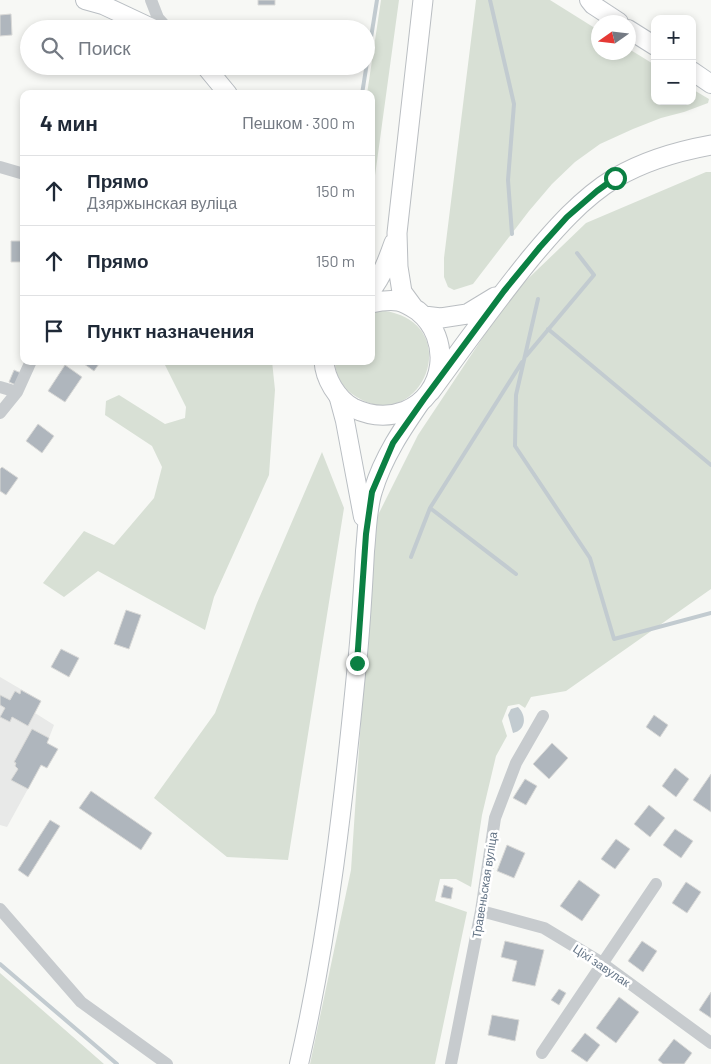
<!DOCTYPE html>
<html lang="ru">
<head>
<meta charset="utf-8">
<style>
	:root { --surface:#fff; --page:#f2f2f3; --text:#1f2937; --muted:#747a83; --line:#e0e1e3 }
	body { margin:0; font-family:Barlow,sans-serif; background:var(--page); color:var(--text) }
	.controls { position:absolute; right:15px; top:15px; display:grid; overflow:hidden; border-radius:10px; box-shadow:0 2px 8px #0003 }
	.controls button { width:45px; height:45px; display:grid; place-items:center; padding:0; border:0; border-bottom:1px solid var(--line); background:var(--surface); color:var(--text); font:25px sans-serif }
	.compass { position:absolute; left:591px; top:15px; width:45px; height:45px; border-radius:50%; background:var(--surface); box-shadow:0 2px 8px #0003; rotate:256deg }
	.stop { position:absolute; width:15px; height:15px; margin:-11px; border:4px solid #0b8043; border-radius:50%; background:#fff }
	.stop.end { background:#0b8043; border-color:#fff; box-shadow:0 1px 5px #0008 }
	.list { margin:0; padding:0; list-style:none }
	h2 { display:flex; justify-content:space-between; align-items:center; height:65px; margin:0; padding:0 20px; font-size:21px }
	h2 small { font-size:16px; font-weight:400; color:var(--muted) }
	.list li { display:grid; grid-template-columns:32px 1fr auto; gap:15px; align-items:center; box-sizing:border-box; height:70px; padding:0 20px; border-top:1px solid var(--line) }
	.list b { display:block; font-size:19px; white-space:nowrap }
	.list p { margin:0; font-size:16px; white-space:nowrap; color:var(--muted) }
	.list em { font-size:16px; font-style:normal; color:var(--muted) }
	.icon { flex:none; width:28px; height:28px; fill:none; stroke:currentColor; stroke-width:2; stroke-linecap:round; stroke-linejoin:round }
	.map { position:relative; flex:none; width:711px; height:1064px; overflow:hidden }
	.search { position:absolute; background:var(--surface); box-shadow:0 2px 8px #0003; left:20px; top:20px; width:355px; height:55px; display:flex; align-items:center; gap:12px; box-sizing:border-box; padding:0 18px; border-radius:28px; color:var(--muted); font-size:19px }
	.panel { position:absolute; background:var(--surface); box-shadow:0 2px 8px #0003; left:20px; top:90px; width:355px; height:275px; border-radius:10px }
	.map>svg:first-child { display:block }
	.built { fill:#e8e9e8 }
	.green { fill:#d8e0d5 }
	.water { fill:#c2cbd0 }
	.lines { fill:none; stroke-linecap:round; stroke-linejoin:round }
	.stream { stroke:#c2cbd0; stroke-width:4 }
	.building { fill:#afb6bd; stroke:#d9d9d7 }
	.secondary-casing { stroke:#b9bec3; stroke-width:20 }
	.primary-casing { stroke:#babec2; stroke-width:21 }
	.street { stroke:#c7cbce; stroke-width:12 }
	.secondary { stroke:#fff; stroke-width:18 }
	.primary { stroke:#fff; stroke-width:19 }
	.route { stroke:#0b8043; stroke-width:6 }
	.labels { text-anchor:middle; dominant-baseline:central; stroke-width:5; stroke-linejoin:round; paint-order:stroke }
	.street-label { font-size:12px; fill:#657587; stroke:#fff }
</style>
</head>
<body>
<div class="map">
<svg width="711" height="1064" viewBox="0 0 711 1064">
	<rect width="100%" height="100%" fill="#f7f8f5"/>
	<path class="built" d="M0 677 41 701 35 713 54 725 47 743 58 749 47 768 41 765 7 827 0 825Z"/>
	<path class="green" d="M381 0H399L371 205V94H367Z
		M476 0H550L598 30V52H628L629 49 655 65V101H692V89L709 99 708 103 684 112 661 118 633 129 600 144 575 162 552 184 529 211 473 284 454 290 448 287 444 277V258Z
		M706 172H711V589L566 691 531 697 525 708 519 704 508 706 502 721 507 736 496 756 482 815 471 887 456 879H440L435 901 467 912 435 1064H310L351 870 374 523 418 435 511 295 586 223Z
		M377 310C471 317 422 440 355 396 343 389 335 375 335 361H371V311Z
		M163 361H272L275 390 269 475 214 597 205 630 98 571 64 597 43 583 84 531 114 545 154 498 162 467 152 446 105 415 106 401 119 395 165 424 185 418 186 407Z
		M322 452 344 508 288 860 227 857 154 798 215 713 257 603Z
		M0 973 104 1064H0Z"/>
	<path class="water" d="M518 707C527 716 526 730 513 733L508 715 511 709Z"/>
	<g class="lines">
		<path class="stream" d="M490 0 514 104 508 180 512 234
			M362 94 377 0
			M538 299 516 395 515 446 590 558 614 639 711 613
			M548 329 711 465
			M526 356 594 275 577 253
			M430 508 522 362
			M411 557 430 508 516 574
			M0 964 117 1064"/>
	</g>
	<path class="building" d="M258 0H275V5H258Z
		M11 14 12 35 0 36V15Z
		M11 241H24V262H11Z
		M80 361H101L94 371Z
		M65 365 82 377 65 402 48 391Z
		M14 370 21 373 16 385 9 382Z
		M38 424 54 436 42 453 26 441Z
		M2 467 18 478 6 495 0 491V469Z
		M126 610 141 615 129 649 114 644Z
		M61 649 79 658 69 677 51 667Z
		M21 690 41 701 28 726 12 717 10 722 0 717 5 708 0 705V695L10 700 15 691 20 694Z
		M654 715 668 725 660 737 646 727Z
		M32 729 49 738 47 743 58 749 47 768 41 765 28 789 11 780 18 769 15 766 16 763 14 762Z
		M552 743 568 758 549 779 533 764Z
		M675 768 689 779 676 797 662 786Z
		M711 774V812L693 800Z
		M525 779 537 786 526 805 513 798Z
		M91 791 152 833 141 850 79 808Z
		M649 805 665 818 650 837 634 824Z
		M50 820 60 826 28 877 18 870Z
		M675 829 693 841 681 858 663 845Z
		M616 839 630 849 615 869 601 859Z
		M507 845 525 853 514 878 497 871Z
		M579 880 600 895 582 921 560 906Z
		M686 882 701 892 687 913 672 903Z
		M444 885 453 888 451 899 441 897Z
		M505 941 544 950 535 986 512 981 517 961 501 957Z
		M642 941 657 951 643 972 628 961Z
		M559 989 566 993 559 1005 551 1000Z
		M711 992V1018L699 1010Z
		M619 997 639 1012 616 1043 596 1028Z
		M492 1015 519 1020 515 1041 488 1035Z
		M585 1033 600 1045 587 1062 571 1051Z
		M674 1039 692 1053 684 1064H663L658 1060Z"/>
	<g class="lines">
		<g class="secondary-casing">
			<path id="secondary" d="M85 0 103 5 154 29
				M589 0 593 5 619 22
				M628 29 655 46
				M205 66 228 94
				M692 71 711 84
				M338 395 345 421 363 517
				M299 1064C329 933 344 798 357 664 361 627 363 589 365 551 367 533 367 509 373 491 383 457 403 428 423 399"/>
		</g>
		<g class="primary-casing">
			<path id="primary" d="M371 290C382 276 388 260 394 243
				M413 307 402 292 398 267 397 233 423 0
				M424 316 441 318 467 314 495 297
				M324 361C325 379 337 399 353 408 370 416 387 418 405 411 446 395 452 338 418 311 412 307 405 302 398 301 389 300 380 301 371 303
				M430 392C463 347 495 302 530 259 555 229 582 198 615 178 644 161 678 151 711 145"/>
		</g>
		<path class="street" d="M151 0 158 18 168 29
			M0 167 24 174
			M0 387 17 392 31 361
			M0 413 17 392
			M0 909 81 1002 167 1064
			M481 911 544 928 602 963 711 1043
			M542 1053 656 884
			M451 1064 481 911 495 818 516 763 543 716"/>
		<use href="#secondary" class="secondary"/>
		<use href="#primary" class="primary"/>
	</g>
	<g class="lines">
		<path class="route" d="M357 663 366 534 372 492 393 443 424 399 504 291 540 247 567 217 597 191 615 178"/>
	</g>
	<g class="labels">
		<g class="street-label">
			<text transform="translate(484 885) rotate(-81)">Травеньская вуліца</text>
			<text transform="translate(602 965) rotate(34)">Ціхі завулак</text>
		</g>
	</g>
</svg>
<div class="controls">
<button>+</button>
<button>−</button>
</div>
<svg class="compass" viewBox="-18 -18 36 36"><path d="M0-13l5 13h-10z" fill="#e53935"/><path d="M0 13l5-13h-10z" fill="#747a83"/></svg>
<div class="stop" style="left:615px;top:178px"></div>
<div class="stop end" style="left:357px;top:663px"></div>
<div class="search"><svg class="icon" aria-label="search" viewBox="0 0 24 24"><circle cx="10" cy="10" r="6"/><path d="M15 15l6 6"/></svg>Поиск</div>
<section class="panel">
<h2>4 мин<small>Пешком · 300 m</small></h2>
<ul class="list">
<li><svg class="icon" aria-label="ahead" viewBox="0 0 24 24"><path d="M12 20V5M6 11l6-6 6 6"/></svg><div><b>Прямо</b><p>Дзяржынская вуліца</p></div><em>150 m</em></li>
<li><svg class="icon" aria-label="ahead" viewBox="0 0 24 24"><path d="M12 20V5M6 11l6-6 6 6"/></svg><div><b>Прямо</b></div><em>150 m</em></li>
<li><svg class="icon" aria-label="arrive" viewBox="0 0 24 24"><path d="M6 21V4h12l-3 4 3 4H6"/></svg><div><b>Пункт назначения</b></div></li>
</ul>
</section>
</div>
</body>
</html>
